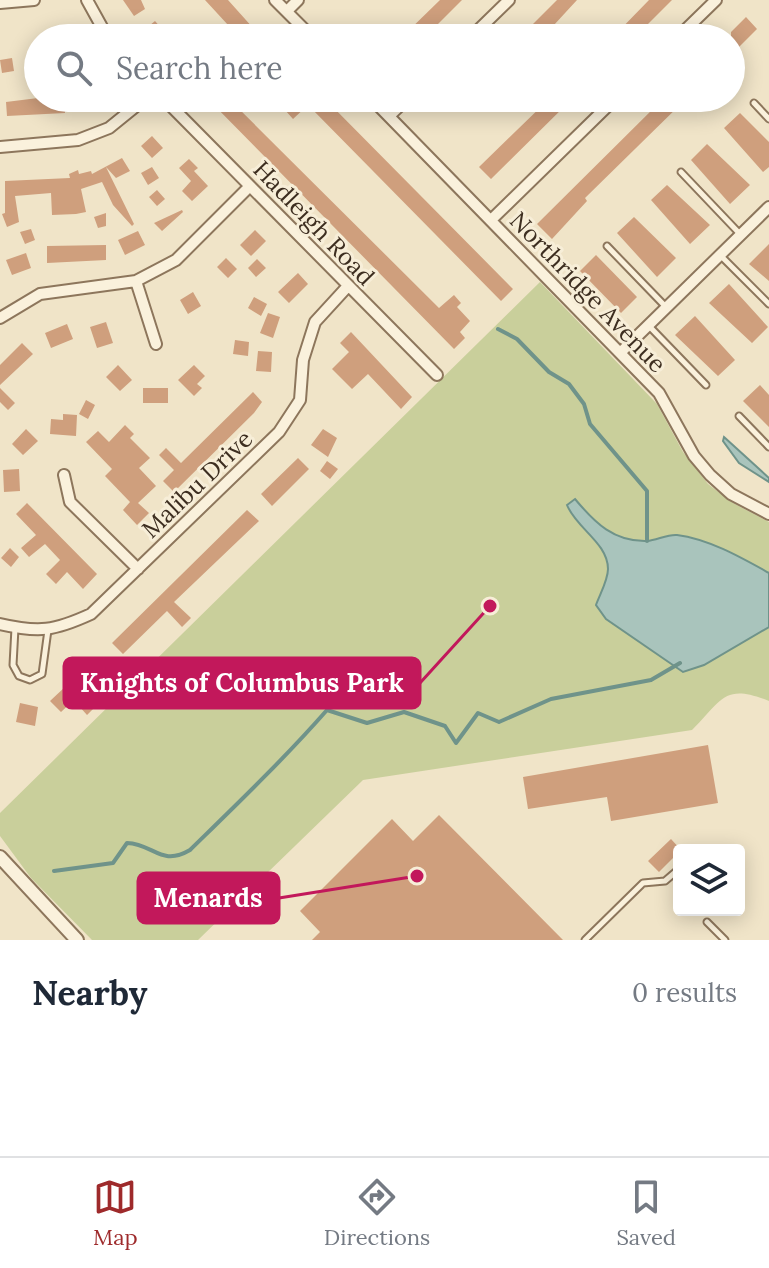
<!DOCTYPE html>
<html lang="en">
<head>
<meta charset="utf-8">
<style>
	:root { --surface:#fff; --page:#f6f6f7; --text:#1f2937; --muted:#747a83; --line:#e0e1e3; --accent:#9e2a2b }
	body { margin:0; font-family:Lora,serif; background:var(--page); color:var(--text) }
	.controls { position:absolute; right:24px; bottom:24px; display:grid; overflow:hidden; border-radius:8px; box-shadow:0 4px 20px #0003 }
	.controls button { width:72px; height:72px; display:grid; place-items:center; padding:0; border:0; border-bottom:2px solid var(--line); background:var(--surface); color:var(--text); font:40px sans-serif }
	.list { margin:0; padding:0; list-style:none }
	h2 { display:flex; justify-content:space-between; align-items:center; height:104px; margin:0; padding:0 32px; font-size:34px }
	h2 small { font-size:26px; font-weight:400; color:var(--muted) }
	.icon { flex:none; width:44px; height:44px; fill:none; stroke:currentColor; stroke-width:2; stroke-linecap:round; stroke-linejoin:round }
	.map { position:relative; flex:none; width:769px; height:940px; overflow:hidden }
	.search { position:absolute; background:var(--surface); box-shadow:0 4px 20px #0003; left:24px; right:24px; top:24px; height:88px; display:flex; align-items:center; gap:20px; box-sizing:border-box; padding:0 28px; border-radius:44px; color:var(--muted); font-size:30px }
	.sheet { height:216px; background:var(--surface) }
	nav { display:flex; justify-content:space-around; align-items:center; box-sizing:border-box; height:112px; border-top:2px solid var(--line); background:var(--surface); font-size:22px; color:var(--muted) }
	nav a { display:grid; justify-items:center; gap:4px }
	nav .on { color:var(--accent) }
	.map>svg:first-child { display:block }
	.green { fill:#c9cf9b }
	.water { fill:#a9c4bc; stroke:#6f938a; stroke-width:2 }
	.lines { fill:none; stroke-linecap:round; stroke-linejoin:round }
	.stream { stroke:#6f938a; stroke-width:4 }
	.building { fill:#cf9f7d }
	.service-casing { stroke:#8d765c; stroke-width:9 }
	.minor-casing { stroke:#8d765c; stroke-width:14 }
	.tertiary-casing { stroke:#8d765c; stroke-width:16 }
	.service { stroke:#faf1dc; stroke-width:5 }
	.minor { stroke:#faf1dc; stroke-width:10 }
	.tertiary { stroke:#faf1dc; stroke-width:12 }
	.labels { text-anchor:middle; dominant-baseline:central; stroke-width:6; stroke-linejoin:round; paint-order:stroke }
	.street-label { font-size:24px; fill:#3d2e20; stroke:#f7eed8 }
	.leader { fill:none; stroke:#c2185b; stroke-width:3 }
	.callout-dot { fill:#c2185b; stroke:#f7eed8; stroke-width:3 }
	.callout { fill:#c2185b; stroke:#c2185b; stroke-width:3 }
	.callout-label { font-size:26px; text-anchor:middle; font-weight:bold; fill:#fff }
</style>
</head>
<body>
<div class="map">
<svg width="769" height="940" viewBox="0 0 769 940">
	<rect width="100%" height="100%" fill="#f0e4c8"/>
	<path class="green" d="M540 282 657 404 683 452 708 484 733 503 769 522V701C724 683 723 699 692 730L363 780 198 940H92L31 878 0 836V813Z"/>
	<path class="water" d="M724 437 769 478V482L739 463 723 441Z
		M575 499C595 523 614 542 647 541 657 540 668 534 677 535 709 539 742 558 769 573V627L704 665 683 672 606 619 596 605C600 594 608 580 608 569 608 543 576 528 567 505Z"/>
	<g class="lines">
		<path class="stream" d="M498 329 517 339 549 372 569 384 584 404 590 424 647 491V541
			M54 871 113 863 127 843C154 844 161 867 190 850 236 805 284 759 327 710L367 723 404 712 445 726 456 743 478 713 499 722 551 699 651 680 680 663"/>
	</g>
	<path class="building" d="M123 0H141L145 9 134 16Z
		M205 0H228L262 38H240Z
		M440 0H462L424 38H401Z
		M557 0H577L542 38H519Z
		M649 0H672L634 38H612Z
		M746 17 757 29 731 55V32Z
		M155 21 170 38H149L143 31Z
		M12 58 14 71 2 73 0 60Z
		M38 98H65V113L7 116 6 102Z
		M207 98H228L439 308 454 295 461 303 457 307 470 321 460 332 465 338 454 349Z
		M297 98H324L513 289 501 301 308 105 293 119 285 110Z
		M456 98H478L467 109Z
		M550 98H573L491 179 479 167Z
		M664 98H687L585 198 587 201 552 239 537 224Z
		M740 113 769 142V167L763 172 724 128Z
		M152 136 163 148 152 158 141 146Z
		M707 144 750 185 730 204 691 160Z
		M122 158 130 171 116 178 106 167 134 224 132 226 113 205 102 182 81 189 86 212 76 214 52 215 51 193 15 196 19 222 7 227 2 214 5 213V181L70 178 69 174 78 170 79 174 91 171 92 174Z
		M189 159 198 168 194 171 208 186 192 201 182 191 191 181 179 168Z
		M152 167 159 178 148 185 141 173Z
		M667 185 710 225 690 244 651 200Z
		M157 190 165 199 157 206 149 197Z
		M182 210 183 212 162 231 154 223Z
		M106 213V226L98 228 94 217Z
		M634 217 676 258 657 277 617 233Z
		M31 229 35 240 25 244 20 232Z
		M255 230 266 241 251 256 240 245Z
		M138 231 145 245 125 255 118 240Z
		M769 244V281L749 264Z
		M106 245V260L47 263V246Z
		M26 253 31 268 12 275 6 260Z
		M596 255 637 297 621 313 580 271Z
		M226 258 237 269 228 278 217 267Z
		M257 259 266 268 256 277 248 268Z
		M298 273 308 284 289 303 278 292Z
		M729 284 768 327 752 343 709 303Z
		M193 292 201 306 188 314 180 300Z
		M254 297 267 304 261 316 248 308Z
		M268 313 280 317 273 338 260 333Z
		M695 316 735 360 718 376 675 335Z
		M106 322 113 343 97 348 90 327Z
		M67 324 73 339 51 348 45 333Z
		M351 332 412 397 401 409 368 374 352 389 332 369 349 352 340 343Z
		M235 340 249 342 248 356 233 354Z
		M22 343 33 354 0 385V365Z
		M258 351 272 352 271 372 256 371Z
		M118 365 132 380 120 391 106 377Z
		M194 365 205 376 197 384 202 388 194 396 178 380Z
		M760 385 769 395V427L743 401Z
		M0 388 15 403 8 410 0 402Z
		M143 388H168V403H143Z
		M253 392 262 402 254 413 174 492 163 481 174 470 159 455 166 448 181 463Z
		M86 400 95 405 88 419 79 414Z
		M63 414 77 415 76 436 50 434 51 419 63 420Z
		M125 425 134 434 130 438 150 458 139 468 156 486 138 503 149 513 137 525 123 510 130 502 105 476 112 469 86 442 98 431 109 442Z
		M26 429 38 441 23 455 12 444Z
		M323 429 337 438 328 457 311 445Z
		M298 458 309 469 272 506 261 494Z
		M327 461 338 469 330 479 320 471Z
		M19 469 20 491 4 492 3 470Z
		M27 503 97 574 83 589 67 572 56 584 46 574 60 560 45 544 29 557 21 548 36 535 16 514Z
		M247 510 259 521 174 602 191 618 182 627 167 611 123 654 112 643Z
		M10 548 19 557 11 567 1 558Z
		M66 686 77 697 61 712 50 701Z
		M90 696 98 704 87 715 79 706Z
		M20 703 38 707 35 726 16 722Z
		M708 745 718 803 611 821 607 797 528 809 523 777Z
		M439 815 563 940H312L320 932 300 911 392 819 413 841Z
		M671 839 681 850 659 872 648 861Z"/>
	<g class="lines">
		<g class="service-casing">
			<path id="service" d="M754 103 769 119
				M681 172 740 234
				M607 246 666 307
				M721 256 769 304
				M649 326 706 385
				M739 416 769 447
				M15 628 13 665 19 676 30 680 42 674 48 630
				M707 922 725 940
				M585 940 643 883 665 881 679 869"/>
		</g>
		<g class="minor-casing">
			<path id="minor" d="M87 0 108 38
				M275 0 313 38
				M0 3 34 0
				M287 11 298 0
				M470 38 509 0
				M677 38 716 0
				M163 98 437 375
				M371 98 659 393 694 456 710 475 731 494 769 514
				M389 116 408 98
				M0 147 78 140 109 128 146 98
				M491 220 616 98
				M136 281 156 344
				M0 318 40 294 136 281 176 260 250 186
				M620 353 769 207
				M64 475 70 502 138 569
				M0 624C39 633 54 631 91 614L279 432 300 400 303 360 315 322 348 286"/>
		</g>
		<g class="tertiary-casing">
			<path id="tertiary" d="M0 857 77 940"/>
		</g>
		<use href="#service" class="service"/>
		<use href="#minor" class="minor"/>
		<use href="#tertiary" class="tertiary"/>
	</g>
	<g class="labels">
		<g class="street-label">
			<text transform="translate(314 223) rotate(46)">Hadleigh Road</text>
			<text transform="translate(588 292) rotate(46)">Northridge Avenue</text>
			<text transform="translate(197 484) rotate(-44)">Malibu Drive</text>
		</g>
	</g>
	<path class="leader" d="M490 606L420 683M417 876L279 898"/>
	<g class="callout-dot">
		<circle cx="490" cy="606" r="8"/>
		<circle cx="417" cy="876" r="8"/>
	</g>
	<g class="callout">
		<rect x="64" y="658" width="356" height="50" rx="8"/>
		<rect x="138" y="873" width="141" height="50" rx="8"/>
	</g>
	<g class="callout-label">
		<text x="242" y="692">Knights of Columbus Park</text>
		<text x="208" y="907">Menards</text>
	</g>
</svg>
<div class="controls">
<button><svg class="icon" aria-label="layers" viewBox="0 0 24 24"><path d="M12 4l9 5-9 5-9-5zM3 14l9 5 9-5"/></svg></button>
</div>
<div class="search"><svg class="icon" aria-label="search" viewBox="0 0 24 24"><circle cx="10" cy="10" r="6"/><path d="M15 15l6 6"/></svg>Search here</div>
</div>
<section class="sheet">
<h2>Nearby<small>0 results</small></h2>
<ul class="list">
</ul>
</section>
<nav>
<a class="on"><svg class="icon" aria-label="map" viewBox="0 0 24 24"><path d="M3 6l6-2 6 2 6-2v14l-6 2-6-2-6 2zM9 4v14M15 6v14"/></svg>Map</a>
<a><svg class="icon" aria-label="directions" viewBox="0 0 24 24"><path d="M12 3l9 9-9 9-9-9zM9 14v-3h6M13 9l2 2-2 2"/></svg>Directions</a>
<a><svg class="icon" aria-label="saved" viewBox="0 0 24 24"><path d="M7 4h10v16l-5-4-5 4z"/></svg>Saved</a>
</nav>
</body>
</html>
